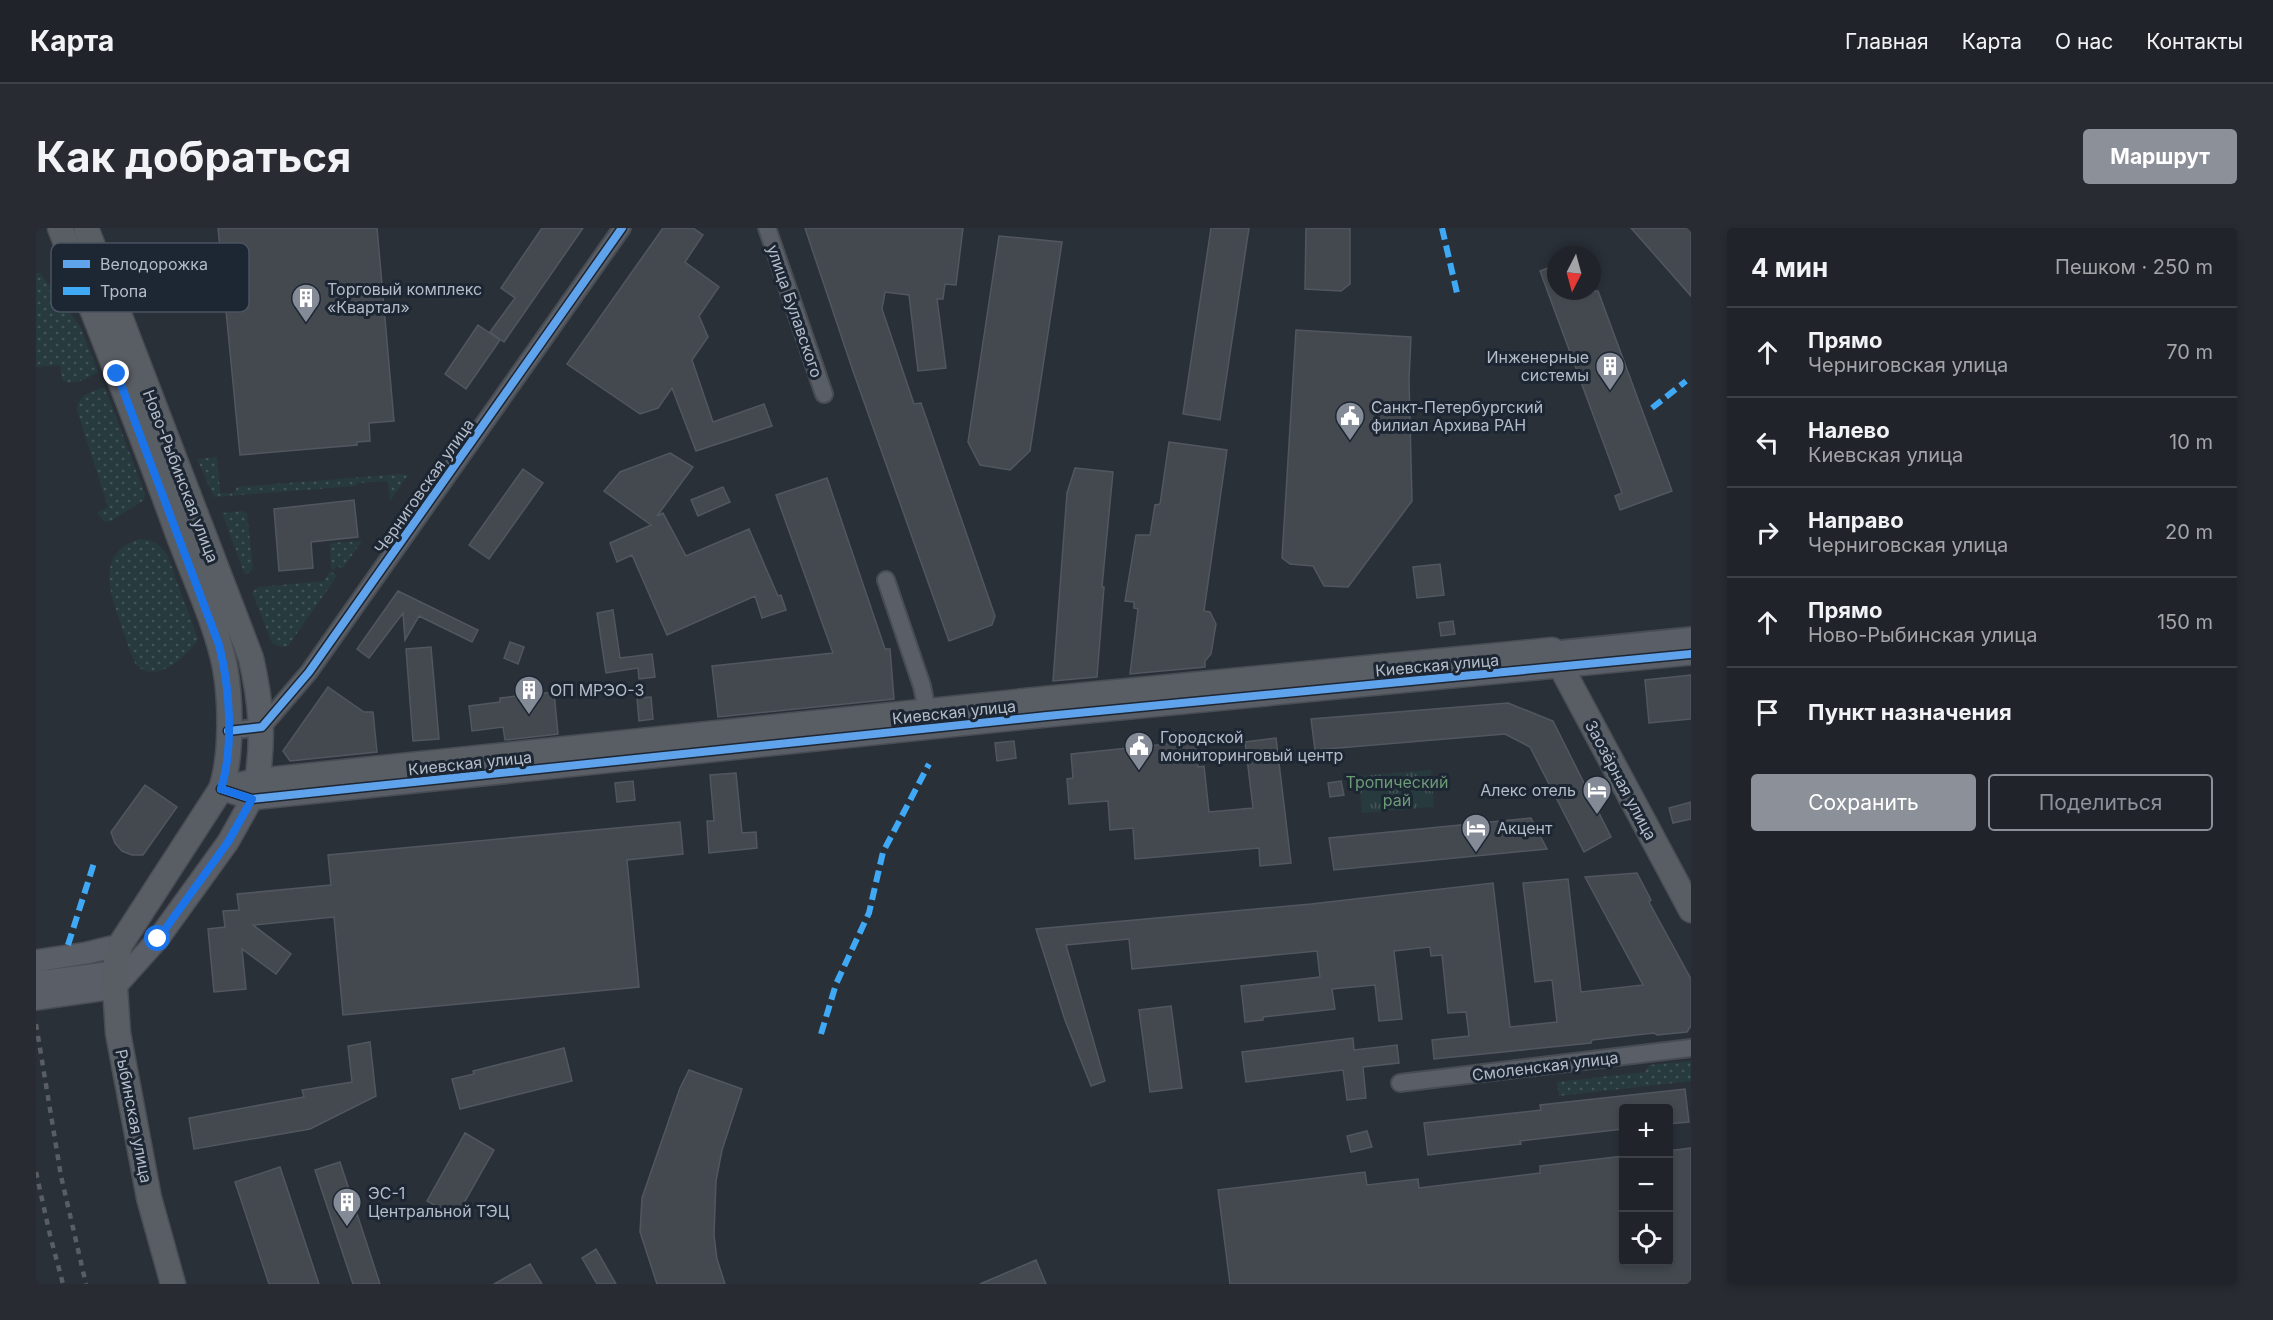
<!DOCTYPE html>
<html lang="ru">
<head>
<meta charset="utf-8">
<style>
	:root { --surface:#20242a; --page:#282c32; --text:#f1f3f6; --muted:#a2a4a8; --line:#3d4147; --accent:#8c9099 }
	body { margin:0; font-family:Inter,sans-serif; background:var(--page); color:var(--text) }
	.controls { position:absolute; right:18px; bottom:18px; display:grid; overflow:hidden; border-radius:6px; box-shadow:0 3px 9px #0003 }
	.controls button { width:54px; height:54px; display:grid; place-items:center; padding:0; border:0; border-bottom:2px solid var(--line); background:var(--surface); color:var(--text); font:30px sans-serif }
	.compass { position:absolute; left:1511px; top:18px; width:54px; height:54px; border-radius:50%; background:var(--surface); box-shadow:0 3px 9px #0003; rotate:186deg }
	.stop { position:absolute; width:18px; height:18px; margin:-14px; border:4px solid #1a73e8; border-radius:50%; background:#fff }
	.stop.end { background:#1a73e8; border-color:#fff; box-shadow:0 2px 6px #0008 }
	.list { margin:0; padding:0; list-style:none }
	h2 { display:flex; justify-content:space-between; align-items:center; height:78px; margin:0; padding:0 24px; font-size:26px }
	h2 small { font-size:20px; font-weight:400; color:var(--muted) }
	.list li { display:grid; grid-template-columns:39px 1fr auto; gap:18px; align-items:center; box-sizing:border-box; height:90px; padding:0 24px; border-top:2px solid var(--line) }
	.list b { display:block; font-size:22px; white-space:nowrap }
	.list p { margin:0; font-size:20px; white-space:nowrap; color:var(--muted) }
	.list em { font-size:20px; font-style:normal; color:var(--muted) }
	.actions { display:flex; gap:12px; padding:18px 24px }
	.actions a { flex:1; padding:14px 0; border:2px solid var(--accent); border-radius:6px; text-align:center; font-size:21px; color:var(--accent) }
	.actions .main { background:var(--accent); color:#fff }
	.icon { flex:none; width:33px; height:33px; fill:none; stroke:currentColor; stroke-width:2; stroke-linecap:round; stroke-linejoin:round }
	.map { position:relative; flex:none; width:1655px; height:1056px; overflow:hidden; border-radius:6px }
	header { display:flex; align-items:center; gap:36px; box-sizing:border-box; height:84px; padding:0 30px; background:var(--surface); border-bottom:2px solid var(--line) }
	header strong { font-size:28px }
	nav { display:flex; gap:33px; margin-inline-start:auto; font-size:21px }
	.intro { display:flex; align-items:center; justify-content:space-between; box-sizing:border-box; height:144px; padding:0 36px }
	h1 { margin:0; font-size:42px }
	.button { padding:15px 27px; border-radius:6px; background:var(--accent); color:#fff; font-size:21px; font-weight:700 }
	main { display:flex; gap:36px; padding:0 36px }
	aside { flex:1; background:var(--surface); border-radius:6px; box-shadow:0 3px 9px #0003 }
	.map>svg:first-child { display:block }
	.grass { fill:url(#grass-dots) }
	.park { fill:url(#park-tufts) }
	.building { fill:#444950; stroke:#52575f; stroke-width:1.5 }
	.lines { fill:none; stroke-linecap:round; stroke-linejoin:round }
	.minor-casing { stroke:#484c53; stroke-width:20 }
	.tertiary-casing { stroke:#484c53; stroke-width:24 }
	.secondary-casing { stroke:#484c53; stroke-width:27 }
	.minor { stroke:#5a5e66; stroke-width:16 }
	.tertiary { stroke:#5a5e66; stroke-width:21 }
	.secondary { stroke:#595d64; stroke-width:24 }
	.rail { stroke:#595d64; stroke-width:4.5; stroke-dasharray:6 6; stroke-linecap:butt }
	.quiet { stroke:#3fa9f5; stroke-width:6; stroke-dasharray:12 6; stroke-linecap:butt }
	.cycleway-casing { stroke:#1d2633; stroke-width:11 }
	.cycleway { stroke:#60a3ed; stroke-width:8 }
	.route { stroke:#1a73e8; stroke-width:8 }
	.labels { text-anchor:middle; dominant-baseline:central; stroke-width:6; stroke-linejoin:round; paint-order:stroke }
	.poi-label { font-size:16px; fill:#b4bcc9; stroke:#1d2633; text-anchor:start }
	.street-label { font-size:16px; fill:#b4bcc9; stroke:#1d2633 }
	.park-label { font-size:16px; fill:#6b9a76; stroke:#1d2633 }
	.key { fill:#1d2633; stroke:#4a5360; stroke-width:1.5 }
	.key-label { font-size:16px; fill:#b4bcc9 }
</style>
</head>
<body>
<header>
<strong>Карта</strong>
<nav><a>Главная</a><a>Карта</a><a>О нас</a><a>Контакты</a></nav>
</header>
<div class="intro"><h1>Как добраться</h1><a class="button">Маршрут</a></div>
<main>
<div class="map">
<svg width="1655" height="1056" viewBox="0 0 1655 1056">
	<defs>
		<pattern id="grass-dots" width="8" height="8" patternUnits="userSpaceOnUse" patternTransform="scale(1.5)"><rect width="8" height="8" fill="#273a3e"/><path d="M2 2h.1M6 6h.1" fill="none" stroke="#445559" stroke-width="1.8" stroke-linecap="round"/></pattern>
		<pattern id="park-tufts" width="24" height="20" patternUnits="userSpaceOnUse" patternTransform="scale(1.5)"><rect width="24" height="20" fill="#273a3e"/><path d="M3 7l-1-3M5 7V3M7 7l1-3M15 17l-1-3M17 17v-4M19 17l1-3" fill="none" stroke="#445559"/></pattern>
	</defs>
	<rect width="100%" height="100%" fill="#2a3038"/>
	<path class="grass" d="M0 45H4L44 98 62 144C52 150 35 160 26 151L24 137 0 139Z
		M65 160H69L109 266 108 272 73 294 68 293 61 285 72 279 41 182C42 167 53 165 65 160Z
		M181 229 184 265H198L201 259 364 246 372 247 354 273 352 253 322 255 319 258 178 269 161 231Z
		M206 283 211 285 217 341 209 347 186 285Z
		M104 311C117 312 123 316 131 326L162 411C152 428 118 459 99 435 93 422 89 409 85 396 73 363 60 324 104 311Z
		M326 313 306 341 301 337 298 342 295 340 294 315Z
		M294 343 301 348 252 418 245 419 236 415 216 364 223 359 288 353Z
		M1655 833V853L1523 868 1521 854 1609 844 1613 837Z"/>
	<path class="park" d="M1395 542 1398 579 1326 585 1323 548Z"/>
	<path class="building" d="M182 0H341L358 193 333 195 334 213 321 214V217L204 227Z
		M506 0H547L468 114 454 104 479 70 465 60Z
		M627 0H657L667 7 649 34 683 59 663 88 672 109 656 132 677 194 728 176 736 198 660 223 636 160 622 180 604 186 531 136Z
		M769 0H927L920 57 909 56 907 71H901L910 140 882 143 873 67 849 64 846 81 878 176 885 175 959 388 956 397 913 413 817 143Z
		M1175 0H1213L1184 192 1147 186Z
		M1270 0H1314V56L1305 63 1269 61Z
		M1595 0H1655V68Z
		M963 8 1026 14 994 223 974 242 944 237 932 214Z
		M1520 37V63H1562L1636 263 1584 282 1579 268 1586 265 1504 43Z
		M442 97 464 112 430 161 409 146Z
		M1260 102 1375 109 1373 152 1376 273 1312 359 1288 358 1277 338 1254 336 1246 330Z
		M1133 214 1191 222 1168 383 1174 384 1180 396 1175 426 1169 433V439L1094 446 1102 381 1098 380V374L1089 373 1100 307H1114L1119 277 1124 276Z
		M634 225 657 239 621 288 627 285 650 328 713 301 742 368 745 367 750 382 726 390 719 368 631 407 596 327 581 334 574 315 615 297 568 263 584 244Z
		M1039 240 1077 244 1066 359H1068L1061 449 1017 453 1031 265Z
		M487 241 507 255 453 331 433 317Z
		M791 250 849 421H854L858 471 682 489 676 438 797 425 740 267Z
		M687 259 694 274 662 288 655 272Z
		M318 272 322 309 275 314 277 340 243 343 238 281Z
		M1404 336 1408 367 1381 370 1377 339Z
		M362 363 442 402 436 414 383 388 369 412 367 385 333 430 321 421Z
		M577 382 584 430 616 426 619 449 603 451 602 440 570 445 561 385Z
		M1417 393 1419 406 1405 408 1403 395Z
		M474 414 488 419 482 436 468 430Z
		M395 419 403 511 377 513 370 421Z
		M1655 447V491L1613 495 1609 452Z
		M292 459 328 484H337L341 524 254 533 247 523Z
		M518 464 522 506 469 512 467 499 436 503 433 478 464 474V470Z
		M615 469 617 491 603 493 601 470Z
		M1472 475 1517 493 1575 609 1548 624 1494 519 1469 506 1279 522 1275 491Z
		M1240 510 1255 635 1224 638 1223 620 1099 631 1097 600 1074 602 1072 573 1033 576 1031 551 1037 550 1035 526 1159 513 1162 539 1168 538 1173 584 1217 580 1209 514Z
		M978 513 980 530 961 533 959 515Z
		M700 545 706 605 720 604 721 620 673 625 671 593H678L674 547Z
		M597 553 599 572 581 574 579 555Z
		M1305 553 1308 567 1294 569 1292 555Z
		M109 557 141 579 107 627H96L86 623 79 615 75 604Z
		M1655 574V591L1637 595 1633 580Z
		M1495 590 1511 621 1298 642 1293 610Z
		M644 594 647 626 591 632 603 759 307 787 298 689 217 697 255 726 240 746 206 721 210 761 178 764 172 701 189 699 187 683 203 682 201 666 295 657 292 627Z
		M1601 645 1615 672 1613 674 1655 751V798L1651 804 1621 807 1618 805 1556 812 1555 815 1398 831 1396 812 1433 808 1430 784 1412 785 1406 727 1395 728 1394 719 1358 723 1366 791 1343 793 1339 757 1296 761 1299 781 1227 789V792L1209 794 1205 758 1284 749 1281 723 1096 741 1093 711 1030 717 1069 853 1055 858 1029 792 1000 701 1275 676 1457 655 1474 799 1521 794 1516 752 1499 754 1487 655 1532 651 1545 764 1607 757 1549 649Z
		M1135 778 1146 860 1114 864 1103 782Z
		M1317 810 1318 822 1361 817 1363 835 1327 839 1330 870 1311 872 1307 842 1210 854 1206 824Z
		M334 814 340 868 274 901 158 921 153 890 268 869 266 862 316 854 312 818Z
		M528 820 536 853 424 881 416 851 438 846 437 843Z
		M653 842 706 861 686 922 680 953 678 1007 681 1031 689 1056H621L604 1004 606 970 644 860Z
		M1649 861 1653 894 1632 896V880H1587V901L1484 913 1485 916 1392 927 1388 895 1505 882 1504 877Z
		M1331 903 1336 919 1315 924 1311 908Z
		M429 905 458 922 420 989 391 973Z
		M1655 920V1056H1194L1182 962 1329 944 1331 957 1382 951 1383 960 1504 945V938L1587 928V1034H1632V923Z
		M304 934 344 1056H317L279 942Z
		M244 939 283 1056H233L199 954Z
		M560 1021 580 1056H561L546 1030Z
		M1000 1032 1010 1056H944Z
		M494 1036 506 1056H458Z"/>
	<g class="lines">
		<g class="minor-casing">
			<path id="minor" d="M731 0 788 166
				M850 352 886 458 893 493
				M1516 422 1655 408
				M192 503 226 499 273 444 586 0
				M1364 855 1655 820"/>
		</g>
		<g class="tertiary-casing">
			<path id="tertiary" d="M185 561 216 571 1011 488 1655 426
				M0 733 51 725 84 717
				M0 754 78 744 93 737
				M0 771 78 760 122 711 192 614 216 571 219 559"/>
		</g>
		<g class="secondary-casing">
			<path id="secondary" d="M24 0C64 102 105 203 142 306 158 349 180 395 189 439 195 473 196 529 185 561L84 717 78 744 82 805 113 970 137 1056
				M50 0 215 430C225 474 228 508 221 553
				M185 561 221 553 1008 471 1516 422 1655 682"/>
		</g>
		<use href="#minor" class="minor"/>
		<use href="#tertiary" class="tertiary"/>
		<use href="#secondary" class="secondary"/>
		<path class="rail" d="M0 796 25 948 50 1056
			M0 944 14 1007 27 1056"/>
		<path class="quiet" d="M1406 0 1421 65
			M1616 180 1650 153
			M32 717 58 635
			M785 806 800 756 833 685 847 624 893 536"/>
		<g class="cycleway-casing">
			<path id="cycleway" d="M192 503 226 499 273 444 586 0
				M185 561 216 571 1011 488 1655 426"/>
		</g>
		<use href="#cycleway" class="cycleway"/>
	</g>
	<g class="lines">
		<path class="route" d="M81 146 183 417C194 459 198 519 185 561L216 571 192 614 122 711"/>
	</g>
	<defs>
		<g id="building-pin" transform="scale(1.5)"><path d="M0 17L-7.5 6A9.5 9.5 0 1 1 7.5 6Z" fill="#848b96" stroke="#1d2633"/><path d="M-4-6H4V6H1V3H-1V6H-4ZM-2.5-4.3h1.7v1.8h-1.7ZM.8-4.3h1.7v1.8H.8ZM-2.5-1h1.7V.8h-1.7ZM.8-1h1.7V.8H.8Z" fill="#fff"/></g>
		<g id="civic-pin" transform="scale(1.5)"><path d="M0 17L-7.5 6A9.5 9.5 0 1 1 7.5 6Z" fill="#848b96" stroke="#1d2633"/><path d="M-.6-6.5H3V-4.5H.6V-3L4-1V1h2V6H-6V1h2V-1L-.6-3ZM-1.2 2.5V6h2.4V2.5Z" fill="#fff"/></g>
		<g id="hotel-pin" transform="scale(1.5)"><path d="M0 17L-7.5 6A9.5 9.5 0 1 1 7.5 6Z" fill="#848b96" stroke="#1d2633"/><path d="M-6-4.5h1.5V1H6V5H4.5V3h-9V5H-6ZM-4 0a1.8 1.8 0 1 1 3.6 0ZM.5 0V-2.5h3Q6-2.5 6 0Z" fill="#fff"/></g>
	</defs>
	<g fill-rule="evenodd">
		<use href="#building-pin" x="270" y="70"/>
		<use href="#building-pin" x="1574" y="138"/>
		<use href="#civic-pin" x="1314" y="188"/>
		<use href="#building-pin" x="493" y="462"/>
		<use href="#civic-pin" x="1103" y="518"/>
		<use href="#hotel-pin" x="1561" y="562"/>
		<use href="#hotel-pin" x="1440" y="600"/>
		<use href="#building-pin" x="311" y="974"/>
	</g>
	<g class="labels">
		<g class="poi-label">
			<text x="291" y="61">Торговый комплекс<tspan x="291" dy="18">«Квартал»</tspan></text>
			<text x="1553" y="129" text-anchor="end">Инженерные<tspan x="1553" dy="18">системы</tspan></text>
			<text x="1335" y="179">Санкт-Петербургский<tspan x="1335" dy="18">филиал Архива РАН</tspan></text>
			<text x="514" y="462">ОП МРЭО-3</text>
			<text x="1124" y="509">Городской<tspan x="1124" dy="18">мониторинговый центр</tspan></text>
			<text x="1540" y="562" text-anchor="end">Алекс отель</text>
			<text x="1461" y="600">Акцент</text>
			<text x="332" y="965">ЭС-1<tspan x="332" dy="18">Центральной ТЭЦ</tspan></text>
		</g>
		<g class="street-label">
			<text transform="translate(759 83) rotate(71)">улица Булавского</text>
			<text transform="translate(145 248) rotate(69)">Ново-Рыбинская улица</text>
			<text transform="translate(388 258) rotate(-55)">Черниговская улица</text>
			<text transform="translate(1401 437) rotate(-5)">Киевская улица</text>
			<text transform="translate(918 484) rotate(-6)">Киевская улица</text>
			<text transform="translate(434 535) rotate(-6)">Киевская улица</text>
			<text transform="translate(1585 552) rotate(62)">Заозёрная улица</text>
			<text transform="translate(1509 838) rotate(-7)">Смоленская улица</text>
			<text transform="translate(98 888) rotate(79)">Рыбинская улица</text>
		</g>
		<g class="park-label">
			<text x="1361" y="554">Тропический<tspan x="1361" dy="18">рай</tspan></text>
		</g>
	</g>
	<rect x="15" y="15" width="198" height="69" rx="9" class="key"/>
	<rect x="27" y="32" width="27" height="8" fill="#60a3ed"/>
	<rect x="27" y="59" width="27" height="8" fill="#3fa9f5"/>
	<g class="key-label">
		<text x="64" y="42">Велодорожка</text>
		<text x="64" y="69">Тропа</text>
	</g>
</svg>
<div class="controls">
<button>+</button>
<button>−</button>
<button><svg class="icon" aria-label="locate" viewBox="0 0 24 24"><circle cx="12" cy="12" r="6"/><path d="M12 2v4M12 18v4M2 12h4M18 12h4"/></svg></button>
</div>
<svg class="compass" viewBox="-18 -18 36 36"><path d="M0-13l5 13h-10z" fill="#e53935"/><path d="M0 13l5-13h-10z" fill="#a2a4a8"/></svg>
<div class="stop" style="left:122px;top:711px"></div>
<div class="stop end" style="left:81px;top:146px"></div>
</div>
<aside>
<h2>4 мин<small>Пешком · 250 m</small></h2>
<ul class="list">
<li><svg class="icon" aria-label="ahead" viewBox="0 0 24 24"><path d="M12 20V5M6 11l6-6 6 6"/></svg><div><b>Прямо</b><p>Черниговская улица</p></div><em>70 m</em></li>
<li><svg class="icon" aria-label="left" viewBox="0 0 24 24"><path d="M17 20v-9H6M10 6l-5 5 5 5"/></svg><div><b>Налево</b><p>Киевская улица</p></div><em>10 m</em></li>
<li><svg class="icon" aria-label="right" viewBox="0 0 24 24"><path d="M7 20v-9h11M14 6l5 5-5 5"/></svg><div><b>Направо</b><p>Черниговская улица</p></div><em>20 m</em></li>
<li><svg class="icon" aria-label="ahead" viewBox="0 0 24 24"><path d="M12 20V5M6 11l6-6 6 6"/></svg><div><b>Прямо</b><p>Ново-Рыбинская улица</p></div><em>150 m</em></li>
<li><svg class="icon" aria-label="arrive" viewBox="0 0 24 24"><path d="M6 21V4h12l-3 4 3 4H6"/></svg><div><b>Пункт назначения</b></div></li>
</ul>
<div class="actions"><a class="main">Сохранить</a><a>Поделиться</a></div>
</aside>
</main>
</body>
</html>
